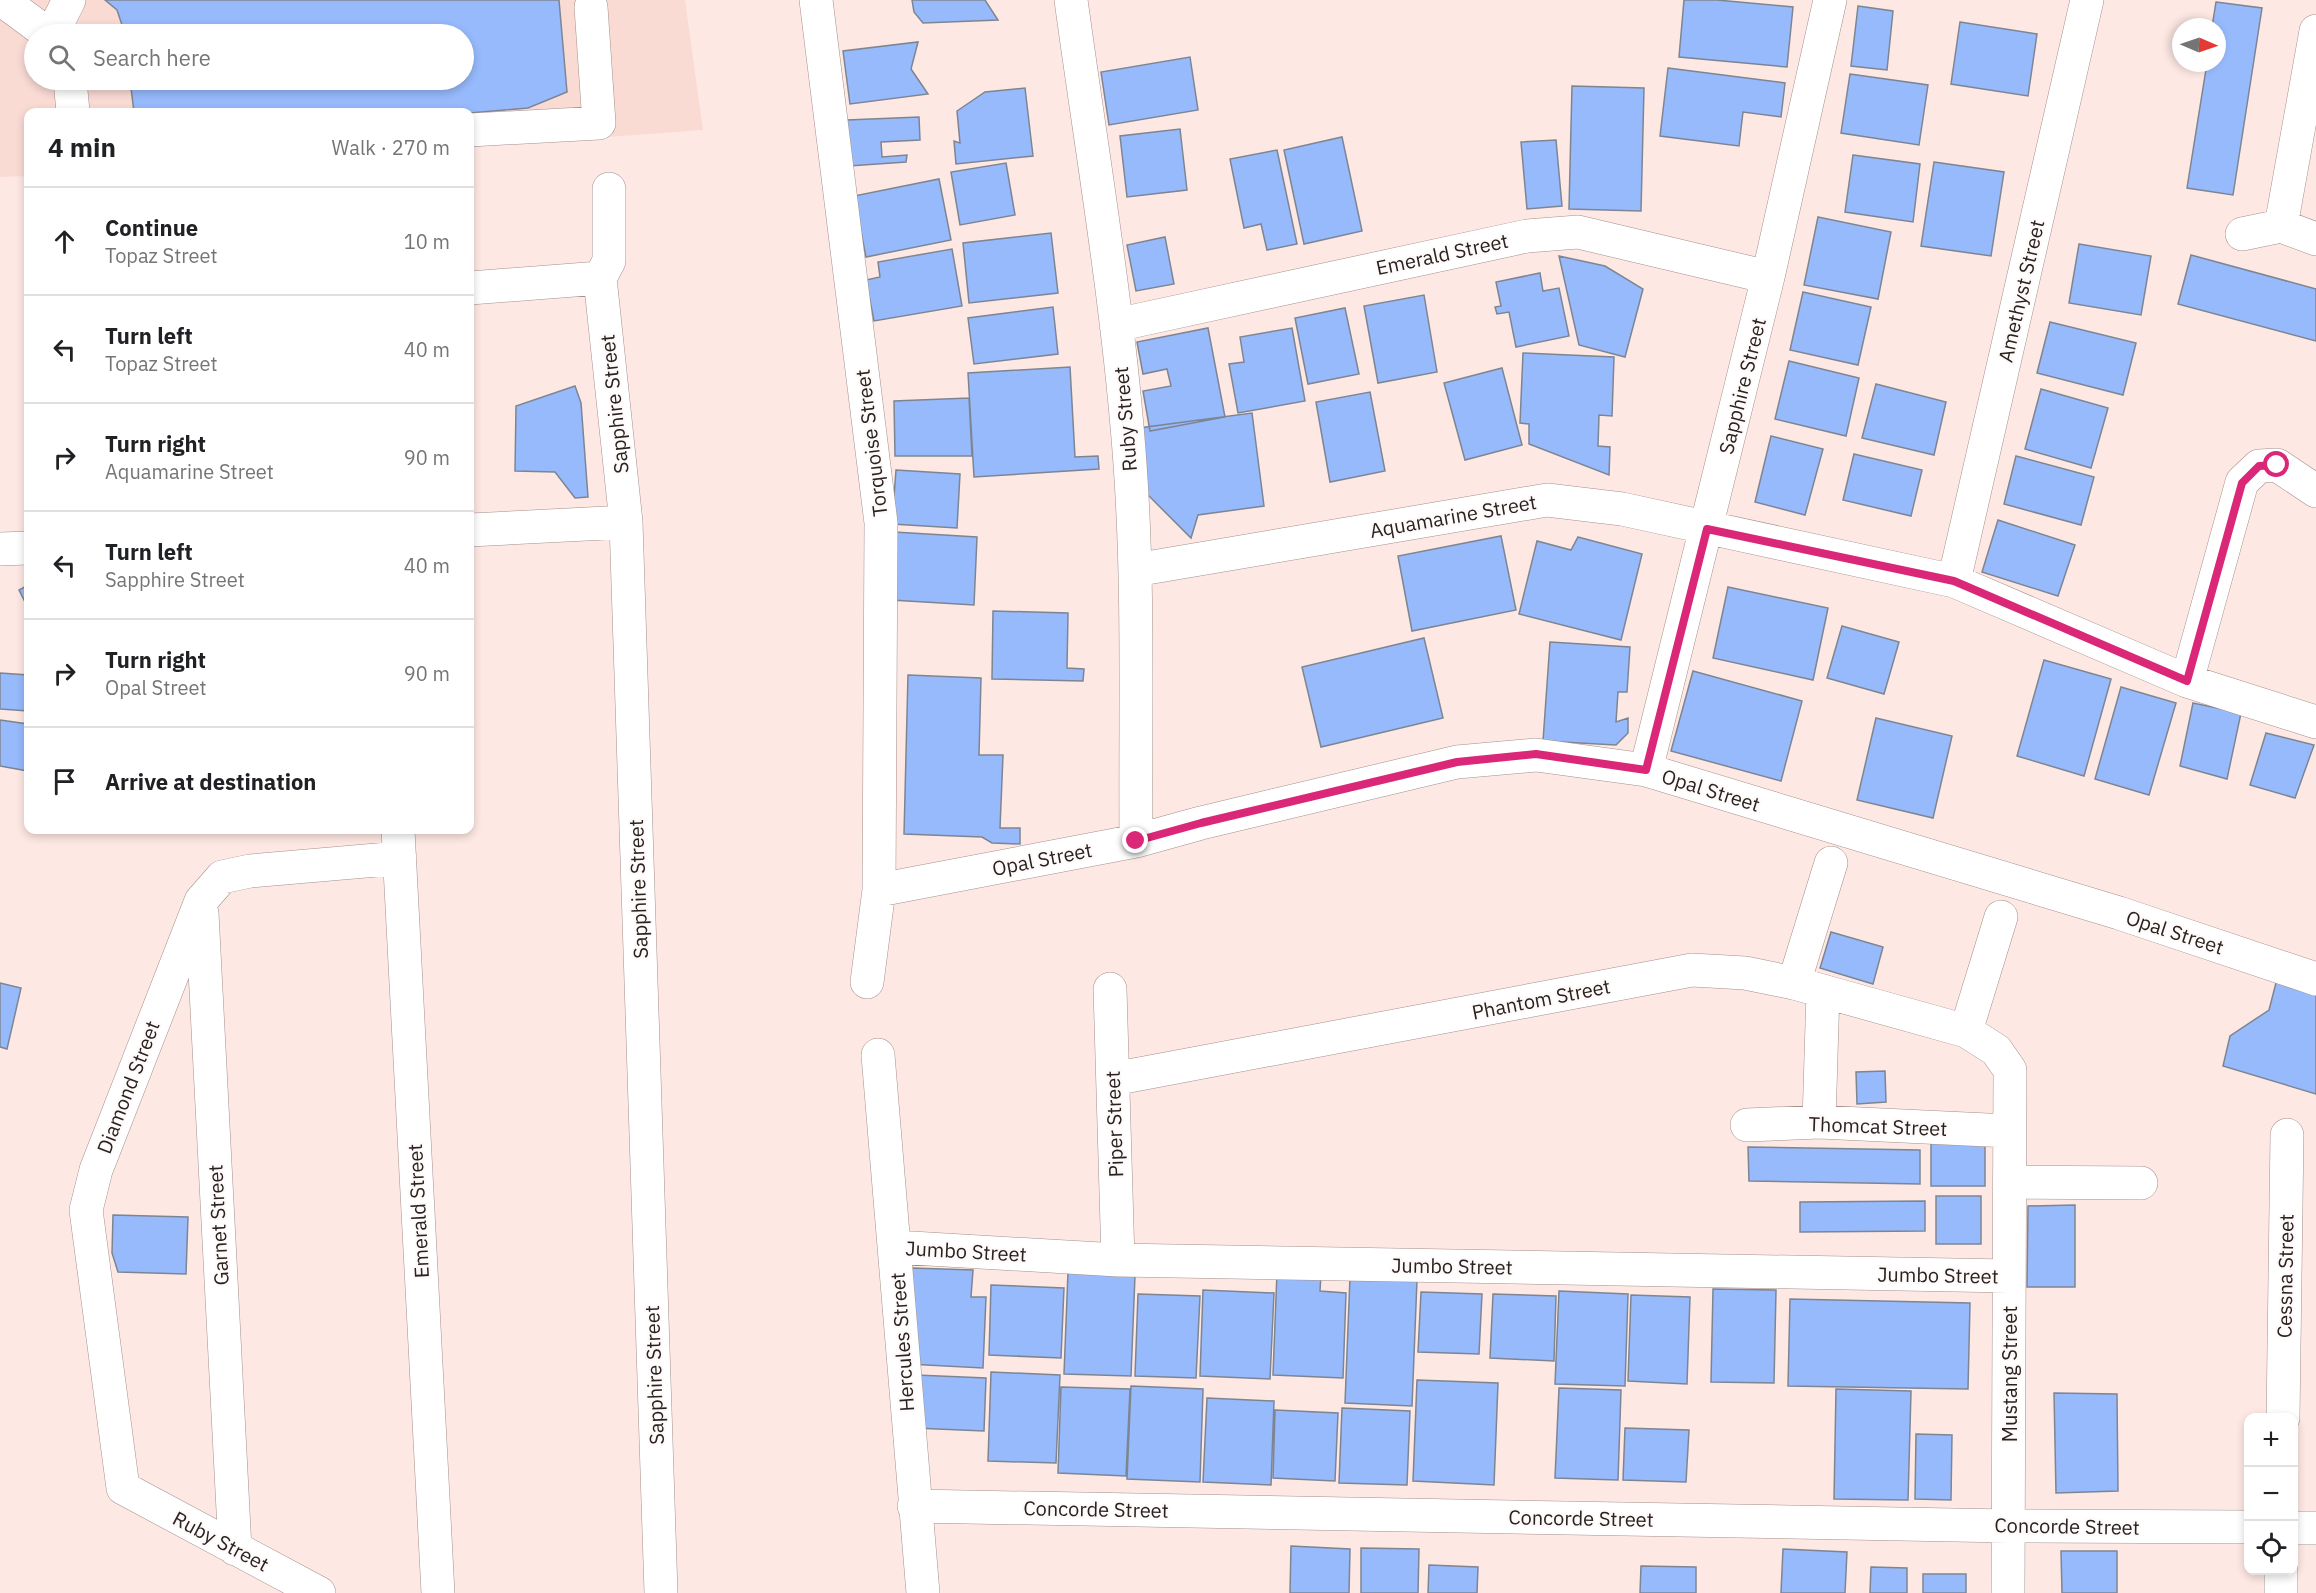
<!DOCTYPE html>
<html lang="en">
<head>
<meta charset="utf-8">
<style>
	:root { --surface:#fff; --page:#f2f2f2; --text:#202124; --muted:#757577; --line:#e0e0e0 }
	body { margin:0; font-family:"IBM Plex Sans",sans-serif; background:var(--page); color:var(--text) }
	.controls { position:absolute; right:18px; bottom:18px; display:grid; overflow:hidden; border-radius:12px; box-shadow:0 3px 9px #0003 }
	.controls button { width:54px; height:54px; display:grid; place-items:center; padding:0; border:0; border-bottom:2px solid var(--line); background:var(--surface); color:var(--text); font:30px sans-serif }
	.compass { position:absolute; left:2172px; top:18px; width:54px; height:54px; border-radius:50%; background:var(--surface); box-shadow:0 3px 9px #0003; rotate:92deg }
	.stop { position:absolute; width:18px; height:18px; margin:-14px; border:4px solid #db2777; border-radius:50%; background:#fff }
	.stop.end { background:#db2777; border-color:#fff; box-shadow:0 2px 6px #0008 }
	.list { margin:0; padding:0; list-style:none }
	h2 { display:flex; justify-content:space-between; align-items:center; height:78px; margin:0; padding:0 24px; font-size:26px }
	h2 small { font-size:20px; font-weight:400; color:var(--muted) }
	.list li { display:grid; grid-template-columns:39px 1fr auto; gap:18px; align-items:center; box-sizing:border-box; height:108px; padding:0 24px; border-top:2px solid var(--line) }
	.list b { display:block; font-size:22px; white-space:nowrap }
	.list p { margin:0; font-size:20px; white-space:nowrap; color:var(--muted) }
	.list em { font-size:20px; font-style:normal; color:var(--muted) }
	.icon { flex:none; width:33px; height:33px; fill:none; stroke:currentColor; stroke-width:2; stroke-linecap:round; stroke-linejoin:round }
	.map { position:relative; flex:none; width:2316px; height:1593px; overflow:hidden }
	.search { position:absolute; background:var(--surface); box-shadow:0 3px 9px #0003; left:24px; top:24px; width:450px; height:66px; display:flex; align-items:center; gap:15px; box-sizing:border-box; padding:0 21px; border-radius:33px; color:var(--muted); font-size:22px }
	.panel { position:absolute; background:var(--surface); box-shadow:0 3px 9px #0003; left:24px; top:108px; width:450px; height:726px; border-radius:12px }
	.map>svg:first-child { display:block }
	.built { fill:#f9dbd4; fill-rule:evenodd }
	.building { fill:#97bafc; stroke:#7d8593; stroke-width:1.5 }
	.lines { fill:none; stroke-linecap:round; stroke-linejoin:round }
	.minor-casing { stroke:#a4908c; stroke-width:34 }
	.minor { stroke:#fff; stroke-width:33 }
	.route { stroke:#db2777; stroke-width:8 }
	.labels { text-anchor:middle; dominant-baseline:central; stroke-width:4.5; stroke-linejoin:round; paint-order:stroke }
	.street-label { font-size:20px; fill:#292220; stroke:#fefaf9 }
</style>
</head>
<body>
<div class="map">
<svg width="2316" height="1593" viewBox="0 0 2316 1593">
	<rect width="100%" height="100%" fill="#fee8e3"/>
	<path class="built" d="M2 0H685L703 130 470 147V112H28V176L0 177V4ZM34 34H464V80H34Z"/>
	<path class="building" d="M105 0H559L567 92 528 108 470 113 134 112 130 80H464V34H125L117 10Z
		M912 0H985L998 20 923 23 914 12Z
		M1684 0H1717L1793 7 1787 67 1679 57Z
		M2216 2 2262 8 2233 195 2187 188 2207 63H2217V27H2212Z
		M1858 6 1893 11 1887 70 1851 66Z
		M1960 22 2037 34 2028 96 1951 84Z
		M918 42 911 69 928 94 850 104 843 51Z
		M1190 57 1198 110 1109 125 1101 72Z
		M1668 68 1785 83 1781 117 1743 112 1739 146 1660 136Z
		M1850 74 1928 85 1919 145 1841 133Z
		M1572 86 1644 88 1641 211 1569 209Z
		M1025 88 1033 156 956 164 954 141 960 143 957 111 985 92Z
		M919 117 920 140 881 142 882 157 907 155 906 162 849 166 847 120Z
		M1180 129 1187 190 1127 197 1120 136Z
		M1342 137 1362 231 1304 244 1284 150Z
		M1556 140 1562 206 1527 209 1521 142Z
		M1277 150 1297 244 1267 250 1261 224 1244 228 1230 159Z
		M1853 155 1920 164 1913 222 1845 212Z
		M1934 162 2004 172 1991 256 1921 246Z
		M1006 163 1015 215 960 225 951 172Z
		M939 179 951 240 866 257 854 196Z
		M1818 217 1891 232 1878 299 1804 285Z
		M1051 233 1058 293 969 303 963 243Z
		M1165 237 1174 284 1136 291 1127 245Z
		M2079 244 2151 256 2141 315 2069 303Z
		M952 249 962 306 874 321 866 280 880 277 878 262Z
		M2191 255 2316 289V341L2178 304Z
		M1559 256 1605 266 1643 289 1625 357 1579 345Z
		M1540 273 1543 291 1559 288 1569 336 1516 347 1509 312 1497 314 1495 307 1501 306 1496 282Z
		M1803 292 1871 307 1858 365 1790 350Z
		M1424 295 1437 372 1378 383 1364 306Z
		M1053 307 1058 354 974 364 968 318Z
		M1345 308 1359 374 1308 384 1295 318Z
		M2050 322 2136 343 2123 395 2037 373Z
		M1208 328 1225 417 1150 431 1143 391 1171 386 1167 369 1143 374 1137 342Z
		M1292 328 1305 401 1238 413 1229 364 1244 362 1240 337Z
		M1523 353 1614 357 1612 416 1599 415 1598 446 1610 447 1609 475 1529 444V424L1520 423Z
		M1789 361 1859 378 1846 436 1775 419Z
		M1070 367 1075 457 1098 456 1099 469 974 477 968 373Z
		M1502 368 1522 445 1465 460 1444 383Z
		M1876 384 1946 402 1934 455 1862 438Z
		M575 386 581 403 588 497 575 498 555 472 515 471 516 406Z
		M2041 389 2108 408 2091 468 2025 449Z
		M1370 392 1385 471 1330 482 1316 402Z
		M969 398 972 456H895L894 401Z
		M1252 413 1264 506 1198 515 1191 538 1148 495 1139 428Z
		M1771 436 1823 449 1805 515 1755 502Z
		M1854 454 1922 470 1911 516 1843 500Z
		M2016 456 2094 477 2081 525 2004 504Z
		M896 470 960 474 957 528 892 524Z
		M1998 520 2075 545 2058 596 1982 572Z
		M894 532 977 537 974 605 891 600Z
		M1501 536 1516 610 1412 631 1398 556Z
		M1578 537 1642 554 1621 640 1519 614 1537 541 1571 550Z
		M28 585V608L19 590Z
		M1728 587 1828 608 1813 680 1713 658Z
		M993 611 1068 613 1067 668 1084 669 1083 681 992 679Z
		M1842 626 1899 642 1884 694 1827 678Z
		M1424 638 1443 718 1321 747 1302 667Z
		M1550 642 1630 647 1627 692H1618L1616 722 1628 718V733L1616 745 1543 741Z
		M2044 660 2111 679 2084 776 2017 756Z
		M1693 671 1802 701 1781 781 1671 751Z
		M0 673 28 675V711L0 709Z
		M908 675 981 678 979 755H1003L1000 828H1020V844L992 843 982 837 904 834Z
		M2121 687 2176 703 2149 795 2095 779Z
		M2193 703 2241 713 2227 779 2180 766Z
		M1876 718 1952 736 1933 818 1857 800Z
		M0 720 28 724V771L0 766Z
		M2266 733 2314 745 2295 798 2250 785Z
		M1831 932 1883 947 1873 984 1820 968Z
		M2277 979 2316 992V1094L2223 1066 2230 1036 2269 1010Z
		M0 983 21 988 7 1049 0 1047Z
		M1885 1071 1886 1102 1857 1104 1856 1072Z
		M1931 1138H1985V1186H1931Z
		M1748 1147 1920 1150V1184L1749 1181Z
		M1936 1196H1981V1244H1936Z
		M1925 1201V1231L1800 1232V1202Z
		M2075 1205V1287H2027L2028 1206Z
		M113 1215 188 1217 186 1274 118 1272 112 1253Z
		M912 1268 973 1270 971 1297H986L983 1368 908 1364Z
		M1068 1272 1135 1275 1131 1376 1064 1374Z
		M1277 1272 1321 1274 1320 1291 1346 1293 1343 1378 1273 1375Z
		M1350 1277 1417 1280 1412 1406 1345 1403Z
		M991 1285 1064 1288 1061 1358 989 1355Z
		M1713 1289 1776 1290 1774 1383 1711 1382Z
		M1203 1290 1274 1293 1270 1379 1200 1376Z
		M1559 1291 1628 1294 1625 1386 1555 1384Z
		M1421 1292 1482 1294 1479 1354 1418 1352Z
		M1138 1294 1200 1296 1196 1378 1135 1376Z
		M1493 1294 1556 1296 1554 1361 1490 1358Z
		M1631 1295 1690 1297 1687 1384 1628 1381Z
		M1790 1299 1970 1303 1968 1389 1788 1386Z
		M991 1372 1060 1375 1056 1463 988 1461Z
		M916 1375 986 1378 984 1431 914 1428Z
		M1417 1380 1498 1383 1494 1485 1413 1481Z
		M1131 1386 1203 1389 1200 1482 1127 1479Z
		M1061 1387 1130 1389 1126 1476 1058 1473Z
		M1559 1388 1621 1390 1618 1480 1555 1478Z
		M1836 1389 1911 1391 1908 1500 1834 1499Z
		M2054 1393 2117 1394 2118 1491 2056 1493Z
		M1207 1398 1274 1401 1271 1485 1203 1482Z
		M1342 1408 1410 1411 1407 1485 1339 1483Z
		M1275 1410 1338 1413 1335 1481 1273 1478Z
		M1625 1428 1689 1430 1686 1482 1623 1480Z
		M1916 1434 1952 1435 1951 1500 1915 1499Z
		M1291 1546 1350 1549 1349 1593H1290Z
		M1361 1548 1419 1549 1418 1593H1361Z
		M1783 1549 1847 1552 1845 1593H1781Z
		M2061 1551H2117V1593H2062Z
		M1429 1565 1478 1567 1477 1593H1428Z
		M1641 1566 1696 1567V1593H1640Z
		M1871 1567 1907 1568V1593H1870Z
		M1923 1574H1966V1593H1923Z"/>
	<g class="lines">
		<g class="minor-casing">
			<path id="minor" d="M2 0 48 34
				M816 0 881 523 879 890 867 982
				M1071 0C1092 154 1119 309 1130 464 1139 589 1135 716 1136 841
				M52 34 69 0
				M70 80 73 112
				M470 130 599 123 591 7
				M609 189V261L600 278 626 522 661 1593
				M2281 226 2316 31
				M2242 234 2281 226 2316 239
				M470 288 600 278
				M1116 325 1527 236 1578 232 1768 277
				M470 530 626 522
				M0 549 28 548
				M1135 570 1547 500 1622 509 1954 581 2187 681 2316 722
				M1954 581 2087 0
				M2187 681 2242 482 2259 466 2277 465 2316 491
				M1646 770 1768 277 1830 0
				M398 830 438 1593
				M879 890 1136 841 1201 823 1457 762 1536 755 1646 770 2119 913 2316 979
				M202 913 235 1549
				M1794 983 1831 863
				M1110 989 1118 1260
				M1966 1031 2001 917
				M878 1055 923 1593
				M1113 1079 1692 970 1745 973 1794 983 1966 1031 1996 1050 2010 1070 2008 1593
				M1819 1122 1823 991
				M1747 1125 1819 1122 2009 1131
				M2009 1182 2141 1183
				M895 1247 1118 1260 2009 1276
				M2283 1418 2287 1135
				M914 1506 2008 1526 2248 1527
				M2294 1528H2316
				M319 1593 123 1488 86 1210 96 1170 201 901 222 877 250 871 400 858
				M2281 1593V1570"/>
		</g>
		<use href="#minor" class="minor"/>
	</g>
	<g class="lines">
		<path class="route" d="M1136 841 1201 823 1457 762 1536 754 1646 770 1707 529 1954 581 2187 681 2242 483 2259 466 2277 465"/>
	</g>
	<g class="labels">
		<g class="street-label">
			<text transform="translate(1442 254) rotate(-12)">Emerald Street</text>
			<text transform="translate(2021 291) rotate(-77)">Amethyst Street</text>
			<text transform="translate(1742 386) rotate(-76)">Sapphire Street</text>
			<text transform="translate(614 404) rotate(-96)">Sapphire Street</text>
			<text transform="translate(1125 419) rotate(-95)">Ruby Street</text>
			<text transform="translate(871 443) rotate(-97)">Torquoise Street</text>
			<text transform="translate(1453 516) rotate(-10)">Aquamarine Street</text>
			<text transform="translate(1711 790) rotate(17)">Opal Street</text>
			<text transform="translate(1042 859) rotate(-11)">Opal Street</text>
			<text transform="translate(638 889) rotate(-92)">Sapphire Street</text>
			<text transform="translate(2175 932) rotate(18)">Opal Street</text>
			<text transform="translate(1541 999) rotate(-11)">Phantom Street</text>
			<text transform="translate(128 1087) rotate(-69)">Diamond Street</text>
			<text transform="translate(1114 1124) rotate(-92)">Piper Street</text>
			<text transform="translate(1878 1126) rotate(2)">Thomcat Street</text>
			<text transform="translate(418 1211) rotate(-93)">Emerald Street</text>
			<text transform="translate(218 1225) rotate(-93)">Garnet Street</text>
			<text transform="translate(966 1251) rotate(3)">Jumbo Street</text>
			<text transform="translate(1452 1266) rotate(1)">Jumbo Street</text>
			<text transform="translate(1938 1275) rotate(1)">Jumbo Street</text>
			<text transform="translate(2285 1276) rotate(-89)">Cessna Street</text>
			<text transform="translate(902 1342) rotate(-94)">Hercules Street</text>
			<text transform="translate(2009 1374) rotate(-90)">Mustang Street</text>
			<text transform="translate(654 1375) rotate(-92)">Sapphire Street</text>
			<text transform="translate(1096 1509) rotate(1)">Concorde Street</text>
			<text transform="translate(1581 1518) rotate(1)">Concorde Street</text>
			<text transform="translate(2067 1526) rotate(1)">Concorde Street</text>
			<text transform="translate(221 1541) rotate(28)">Ruby Street</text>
		</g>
	</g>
</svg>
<div class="controls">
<button>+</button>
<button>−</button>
<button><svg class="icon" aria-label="locate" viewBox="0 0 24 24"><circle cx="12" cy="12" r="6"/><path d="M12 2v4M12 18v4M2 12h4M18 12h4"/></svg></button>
</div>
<svg class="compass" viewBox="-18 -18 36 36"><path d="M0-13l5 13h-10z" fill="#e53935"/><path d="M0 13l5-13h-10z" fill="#757577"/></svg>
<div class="stop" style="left:2277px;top:465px"></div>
<div class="stop end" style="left:1136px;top:841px"></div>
<div class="search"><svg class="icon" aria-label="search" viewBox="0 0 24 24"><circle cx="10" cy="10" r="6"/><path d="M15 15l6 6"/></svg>Search here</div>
<section class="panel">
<h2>4 min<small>Walk · 270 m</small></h2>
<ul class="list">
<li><svg class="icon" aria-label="ahead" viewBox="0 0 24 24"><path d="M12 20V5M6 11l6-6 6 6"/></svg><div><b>Continue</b><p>Topaz Street</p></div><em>10 m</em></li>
<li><svg class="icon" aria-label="left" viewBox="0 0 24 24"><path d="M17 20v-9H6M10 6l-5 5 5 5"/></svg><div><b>Turn left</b><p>Topaz Street</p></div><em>40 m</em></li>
<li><svg class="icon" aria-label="right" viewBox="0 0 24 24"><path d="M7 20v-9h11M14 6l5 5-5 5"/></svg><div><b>Turn right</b><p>Aquamarine Street</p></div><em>90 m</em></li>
<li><svg class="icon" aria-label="left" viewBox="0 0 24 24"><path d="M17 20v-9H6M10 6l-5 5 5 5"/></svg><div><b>Turn left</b><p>Sapphire Street</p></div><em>40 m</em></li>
<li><svg class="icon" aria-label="right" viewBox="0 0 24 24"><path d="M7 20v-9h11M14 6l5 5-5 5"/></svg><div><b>Turn right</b><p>Opal Street</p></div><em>90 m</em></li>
<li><svg class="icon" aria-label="arrive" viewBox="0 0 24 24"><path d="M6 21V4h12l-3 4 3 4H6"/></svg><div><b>Arrive at destination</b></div></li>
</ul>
</section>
</div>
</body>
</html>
